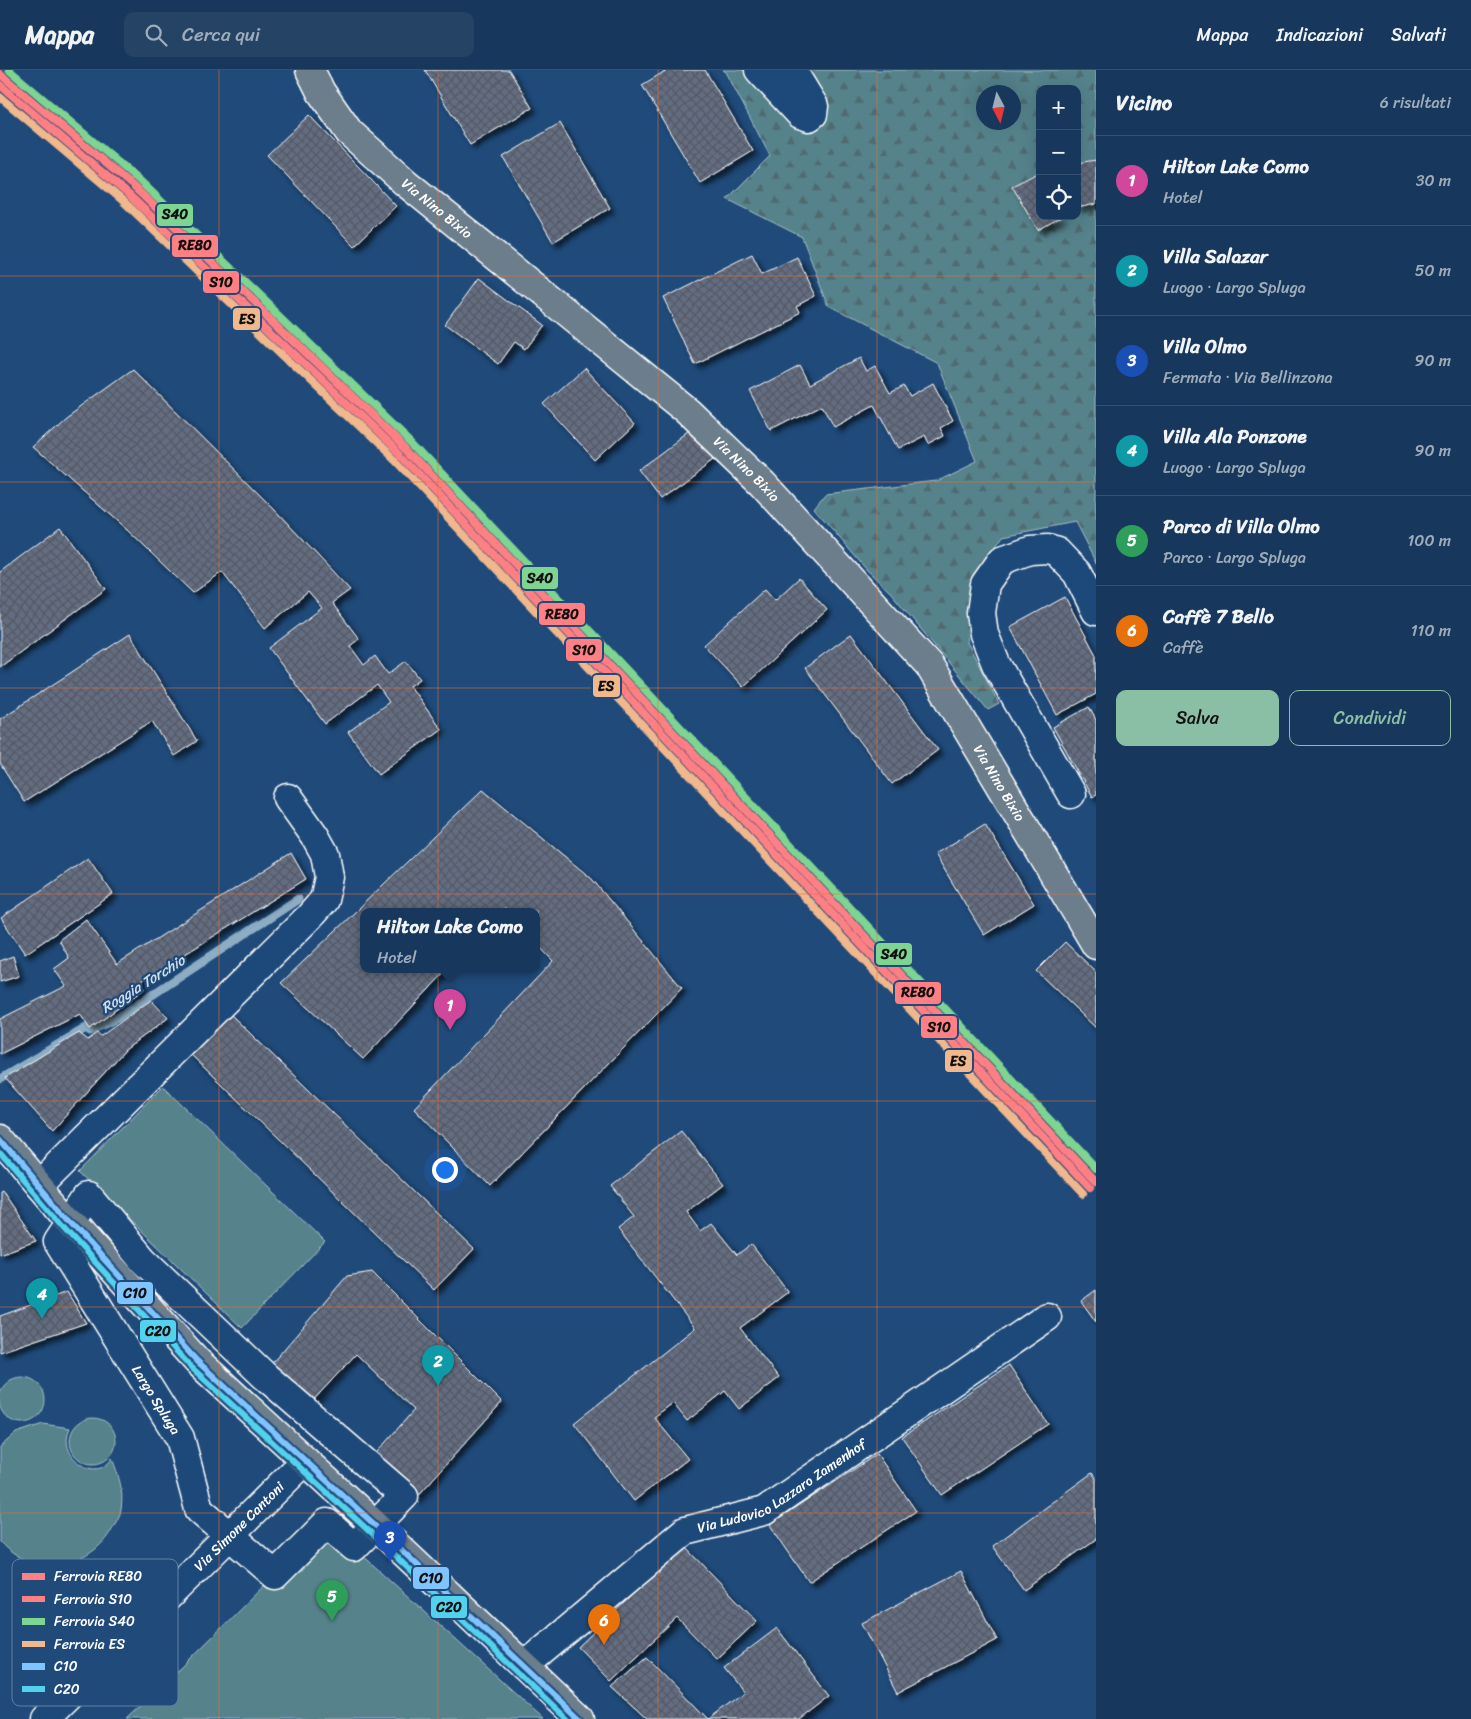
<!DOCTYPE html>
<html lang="it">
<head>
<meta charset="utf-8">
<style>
	:root { --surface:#17385c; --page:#244365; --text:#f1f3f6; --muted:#9eacbb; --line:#365272; --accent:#8abfa5 }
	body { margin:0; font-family:Sriracha,sans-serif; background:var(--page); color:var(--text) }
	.controls { position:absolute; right:15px; top:15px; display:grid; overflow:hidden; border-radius:10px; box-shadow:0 5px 20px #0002 }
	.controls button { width:45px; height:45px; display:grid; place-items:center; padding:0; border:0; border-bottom:1px solid var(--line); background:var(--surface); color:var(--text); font:25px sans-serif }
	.compass { position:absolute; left:976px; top:15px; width:45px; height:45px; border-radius:50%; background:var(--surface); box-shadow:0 5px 20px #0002; rotate:173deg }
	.you { position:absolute; left:444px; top:1099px; width:18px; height:18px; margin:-12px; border:4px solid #fff; border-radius:50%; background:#1a73e8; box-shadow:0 0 0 8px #1a73e833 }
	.badge { display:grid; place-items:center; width:32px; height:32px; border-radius:50%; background:var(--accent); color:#fff; font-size:16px; font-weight:700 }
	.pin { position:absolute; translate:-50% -41px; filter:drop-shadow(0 1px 2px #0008) }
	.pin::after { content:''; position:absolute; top:26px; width:18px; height:15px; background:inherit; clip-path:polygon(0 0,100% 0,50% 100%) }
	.popup { position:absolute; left:360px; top:838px; width:180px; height:65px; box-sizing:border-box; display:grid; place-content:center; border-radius:10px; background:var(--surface); filter:drop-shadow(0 1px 4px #0005); font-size:16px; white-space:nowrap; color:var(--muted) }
	.popup b { font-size:19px; color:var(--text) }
	.popup::after { content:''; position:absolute; left:50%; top:100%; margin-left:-10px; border:10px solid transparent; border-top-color:var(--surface) }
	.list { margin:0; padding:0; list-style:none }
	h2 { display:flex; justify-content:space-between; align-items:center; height:65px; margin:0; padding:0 20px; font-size:21px }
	h2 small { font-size:16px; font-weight:400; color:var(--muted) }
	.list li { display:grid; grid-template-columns:32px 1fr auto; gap:15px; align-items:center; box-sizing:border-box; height:90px; padding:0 20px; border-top:1px solid var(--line) }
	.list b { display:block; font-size:19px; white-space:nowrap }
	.list p { margin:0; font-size:16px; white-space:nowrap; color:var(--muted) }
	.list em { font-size:16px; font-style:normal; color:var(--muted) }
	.actions { display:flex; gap:10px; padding:15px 20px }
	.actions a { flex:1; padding:11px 0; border:1px solid var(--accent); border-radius:10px; text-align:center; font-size:18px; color:var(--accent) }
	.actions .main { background:var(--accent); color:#111 }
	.icon { flex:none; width:28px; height:28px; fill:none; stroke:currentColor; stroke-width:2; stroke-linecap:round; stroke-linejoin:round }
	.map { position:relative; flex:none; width:1096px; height:1649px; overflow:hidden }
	header { display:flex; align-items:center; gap:30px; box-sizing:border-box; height:70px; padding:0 25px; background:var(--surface); border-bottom:1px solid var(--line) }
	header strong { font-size:24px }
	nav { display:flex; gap:28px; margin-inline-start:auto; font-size:18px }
	.search { width:350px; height:45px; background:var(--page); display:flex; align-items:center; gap:12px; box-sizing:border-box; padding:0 18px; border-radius:10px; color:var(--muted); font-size:19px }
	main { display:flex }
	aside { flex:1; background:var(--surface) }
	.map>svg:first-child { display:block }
	.forest { fill:url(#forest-firs); stroke:#aac0c5; fill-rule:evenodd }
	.green { fill:#54828b; stroke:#aac0c5 }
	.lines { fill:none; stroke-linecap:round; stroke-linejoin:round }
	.stream { stroke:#8dadc5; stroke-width:9 }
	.building { fill:url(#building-cross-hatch); stroke:#fff; filter:url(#shadow) }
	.minor-casing { stroke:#fff; stroke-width:31 }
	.major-casing { stroke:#fff; stroke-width:31 }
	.minor { stroke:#1f4a7a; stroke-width:28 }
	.major { stroke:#6c7d8b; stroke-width:28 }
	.bus-1-casing { stroke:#1f4a7a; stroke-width:10 }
	.bus-2-casing { stroke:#1f4a7a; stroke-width:10 }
	.bus-1 { stroke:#80c4ff; stroke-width:6 }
	.bus-2 { stroke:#53d2ee; stroke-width:6 }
	.rail-1-casing { stroke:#1f4a7a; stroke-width:11 }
	.rail-2-casing { stroke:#1f4a7a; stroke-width:11 }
	.rail-3-casing { stroke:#1f4a7a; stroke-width:11 }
	.rail-4-casing { stroke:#1f4a7a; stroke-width:11 }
	.rail-1 { stroke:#ff8084; stroke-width:8 }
	.rail-2 { stroke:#ff8084; stroke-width:8 }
	.rail-3 { stroke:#7ed491; stroke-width:8 }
	.rail-4 { stroke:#f1b78d; stroke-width:8 }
	.grid { fill:none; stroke:#eb7230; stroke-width:1; stroke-opacity:0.55 }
	.labels { text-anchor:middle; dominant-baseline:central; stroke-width:4.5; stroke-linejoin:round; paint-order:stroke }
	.street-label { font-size:14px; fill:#fff; stroke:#1f4a7a }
	.water-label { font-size:15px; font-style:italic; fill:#d0dde7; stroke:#1f4a7a }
	.key { fill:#1f4a7a; stroke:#6280a2; stroke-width:1 }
	.key-label { font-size:14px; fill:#fff }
	.line-badge { stroke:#1f4a7a; stroke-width:2 }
	.pale-badge-label { font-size:14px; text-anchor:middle; font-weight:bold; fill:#111 }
</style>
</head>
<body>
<header>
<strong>Mappa</strong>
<div class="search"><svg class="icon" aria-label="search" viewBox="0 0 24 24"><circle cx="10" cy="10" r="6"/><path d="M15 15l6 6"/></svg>Cerca qui</div>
<nav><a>Mappa</a><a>Indicazioni</a><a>Salvati</a></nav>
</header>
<main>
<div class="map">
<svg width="1096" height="1649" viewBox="0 0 1096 1649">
	<defs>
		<pattern id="forest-firs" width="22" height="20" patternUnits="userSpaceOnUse" patternTransform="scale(1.25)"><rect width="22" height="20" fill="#54828b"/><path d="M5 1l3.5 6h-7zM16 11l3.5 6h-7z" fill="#506a6f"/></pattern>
		<pattern id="building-cross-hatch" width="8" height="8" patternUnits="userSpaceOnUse" patternTransform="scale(1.25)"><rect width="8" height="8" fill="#636d82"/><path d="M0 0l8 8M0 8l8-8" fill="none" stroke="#555962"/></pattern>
		<filter id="shadow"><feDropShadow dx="4.5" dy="4.5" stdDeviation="2.5" flood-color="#0009"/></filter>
	</defs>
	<rect width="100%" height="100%" fill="#1f4a7a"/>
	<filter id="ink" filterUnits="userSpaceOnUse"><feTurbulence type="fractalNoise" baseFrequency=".02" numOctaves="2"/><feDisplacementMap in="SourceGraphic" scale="10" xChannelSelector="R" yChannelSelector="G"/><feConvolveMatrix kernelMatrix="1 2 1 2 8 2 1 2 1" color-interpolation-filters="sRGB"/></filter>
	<g filter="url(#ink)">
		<path class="forest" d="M723 0H1096V493L1075 452 1003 466 974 508 967 572 999 634 988 640 891 523 866 499 814 438 825 424 936 411 977 391 937 293 829 237 802 167 727 129 770 86 726 2ZM1040 19H1077V146H1040ZM984 22H1014V52H984Z"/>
		<path class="green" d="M163 1016 325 1172 242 1258 80 1101Z
			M-1 1330a23 23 0 1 1 46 0a23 23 0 1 1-46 0Z
			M70 1371a23 23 0 1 1 46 0a23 23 0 1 1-46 0Z
			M43 1354 70 1358C56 1387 97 1415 112 1388 119 1407 124 1420 121 1440 120 1446 116 1452 113 1457 92 1500 31 1508 0 1472V1377L16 1363Z
			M327 1453 543 1649H127L181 1598Z"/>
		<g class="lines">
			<path class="stream" d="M0 1009 86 958 90 961 117 948 298 829"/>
		</g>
		<path class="building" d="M425 0H509L532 38 470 75Z
			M667 0H705L753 81 700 113 642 15Z
			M309 45 396 136 354 176 267 85Z
			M560 53 610 138 553 172 503 87Z
			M1096 90V134L1077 138V93Z
			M1040 102V146H1063L1038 160 1012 116Z
			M752 184 762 204 797 187 816 226 797 236 800 242 695 294 663 228Z
			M479 208 542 255 524 279 514 272 498 294 445 255Z
			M859 288 866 301 875 296 890 323 904 316 910 326 933 313 953 351 941 358 945 366 928 375 924 367 898 380 874 335 833 357 822 335 771 361 750 321 800 295 810 314Z
			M584 298 635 353 595 390 544 334Z
			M133 299 274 439 350 520 332 533 359 569 350 576 364 595 375 586 388 604 406 591 420 609 410 616 441 659 379 704 348 662 389 632 377 615 325 654 269 578 322 538 308 522 265 558 222 502 193 523 127 460 33 377 66 347Z
			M694 360 715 389 660 429 639 401Z
			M60 457 106 519 0 597V502Z
			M799 508 827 540 743 617 704 575 765 519 775 530Z
			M1065 527 1096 585V624L1057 645 1010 557Z
			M130 564 197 671 174 686 152 651 24 732 0 694V649Z
			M851 564 938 680 892 714 805 598Z
			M1089 637 1096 650V725L1092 727 1053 657Z
			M483 719 592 809 682 918 490 1116 414 1038 553 891 536 873V841H507L504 838 501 841H364V899H448L363 989 281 913Z
			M985 754 1034 834 984 865 935 784Z
			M291 783 306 809 140 912 144 919 90 959 80 944 0 984V949L66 916 54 899 69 888 59 870 86 849 117 894Z
			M88 788 113 824 25 884 1 848Z
			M1065 872 1096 902V958L1036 901Z
			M13 886 19 906 0 912V891Z
			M151 930 168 948 125 980 52 1061 5 1008 79 963 88 970 97 963 101 966Z
			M227 941 474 1179 434 1220 187 981Z
			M681 1061 723 1114 686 1142 700 1161 711 1153 737 1185 751 1174 788 1222 740 1258 779 1308 739 1339 725 1321 687 1351 673 1333 654 1347 688 1389 634 1431 574 1353 695 1258 618 1159 634 1147 610 1116Z
			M2 1122 36 1171 0 1184V1123Z
			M372 1202 502 1332 415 1429 371 1389 414 1340 356 1284 308 1336 266 1300 347 1206Z
			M1096 1220V1252L1081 1231Z
			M67 1222 86 1253 0 1282V1246Z
			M1009 1295 1048 1354 942 1425 902 1367Z
			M877 1384 916 1441 809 1512 770 1455Z
			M1092 1403 1096 1408V1469L1024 1520 992 1476Z
			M684 1475 757 1551 717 1589 677 1548 611 1611 578 1577Z
			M961 1501 997 1570 898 1622 862 1553Z
			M777 1558 829 1626 799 1649H708L743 1622 724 1598Z
			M647 1587 708 1649H647L612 1617Z"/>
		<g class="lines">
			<g class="minor-casing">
				<g id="minor">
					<path d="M759 0 800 44 809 47 813 44 814 36 792 0"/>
					<path d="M1071 724 996 594 984 564 981 543 985 514 1002 490 1030 480 1048 479 1057 482 1077 503 1096 541"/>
					<path d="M39 1115 310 846 324 830 329 807 325 784 315 766 288 728"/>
					<path d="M89 1125 143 1190 266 1307 404 1426 354 1477 327 1453 275 1505 199 1439 180 1368 58 1172Z"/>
					<path id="s1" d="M524 1596 685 1461 764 1441 1047 1247"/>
					<path id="s2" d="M44 1649 305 1391"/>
				</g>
			</g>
			<g class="major-casing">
				<g id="major">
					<path id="s3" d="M310 0 321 22 349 62 406 113 687 341 762 413 929 595 1096 875"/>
					<path d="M0 1069 71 1153 197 1291 376 1456 580 1649"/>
				</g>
			</g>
			<use href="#minor" class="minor"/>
			<use href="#major" class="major"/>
			<g class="bus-1-casing">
				<path id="bus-1" d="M0 1069 71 1153 197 1291 376 1456 580 1649"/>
			</g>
			<g class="bus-2-casing">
				<path id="bus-2" d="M0 1083 65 1159 191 1297 370 1462 567 1649"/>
			</g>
			<use href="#bus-1" class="bus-1"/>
			<use href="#bus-2" class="bus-2"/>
			<g class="rail-1-casing">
				<path id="rail-1" d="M0 4 134 117 406 378 1096 1112"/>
			</g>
			<g class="rail-2-casing">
				<path id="rail-2" d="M0 15 128 124 400 384 1090 1118"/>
			</g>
			<g class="rail-3-casing">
				<path id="rail-3" d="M9 0 140 111 412 372 1096 1099"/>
			</g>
			<g class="rail-4-casing">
				<path id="rail-4" d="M0 27 122 130 394 390 1083 1124"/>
			</g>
			<use href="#rail-1" class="rail-1"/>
			<use href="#rail-2" class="rail-2"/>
			<use href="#rail-3" class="rail-3"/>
			<use href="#rail-4" class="rail-4"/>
		</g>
	</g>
	<path class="grid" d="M219 0V1649M438 0V1649M658 0V1649M877 0V1649M0 206H1096M0 412H1096M0 618H1096M0 824H1096M0 1031H1096M0 1237H1096M0 1443H1096"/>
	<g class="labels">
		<g class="street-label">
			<text stroke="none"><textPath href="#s3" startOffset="190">Via Nino Bixio</textPath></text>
			<text stroke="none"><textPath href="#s3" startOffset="595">Via Nino Bixio</textPath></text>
			<text stroke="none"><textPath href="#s3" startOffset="1000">Via Nino Bixio</textPath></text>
			<text transform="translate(156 1330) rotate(58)">Largo Spluga</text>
			<text stroke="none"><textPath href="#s1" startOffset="318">Via Ludovico Lazzaro Zamenhof</textPath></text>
			<text stroke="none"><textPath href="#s2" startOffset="274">Via Simone Cantoni</textPath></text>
		</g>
		<g class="water-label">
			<text transform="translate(143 914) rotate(-32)">Roggia Torchio</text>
		</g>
	</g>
	<rect x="12" y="1489" width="166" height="147" rx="8" class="key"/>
	<rect x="22" y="1503" width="23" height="7" fill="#ff8084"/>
	<rect x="22" y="1526" width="23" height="6" fill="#ff8084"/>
	<rect x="22" y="1548" width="23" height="7" fill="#7ed491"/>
	<rect x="22" y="1571" width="23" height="6" fill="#f1b78d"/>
	<rect x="22" y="1593" width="23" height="7" fill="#80c4ff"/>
	<rect x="22" y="1616" width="23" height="6" fill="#53d2ee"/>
	<g class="key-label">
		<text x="54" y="1511">Ferrovia RE80</text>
		<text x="54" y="1534">Ferrovia S10</text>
		<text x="54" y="1556">Ferrovia S40</text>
		<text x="54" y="1579">Ferrovia ES</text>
		<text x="54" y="1601">C10</text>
		<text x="54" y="1624">C20</text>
	</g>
	<g class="line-badge">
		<rect x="156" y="133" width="38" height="24" rx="5" fill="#7ed491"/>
		<rect x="171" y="164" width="48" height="24" rx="5" fill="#ff8084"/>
		<rect x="202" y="200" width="38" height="24" rx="5" fill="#ff8084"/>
		<rect x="232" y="237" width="29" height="24" rx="5" fill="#f1b78d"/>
		<rect x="521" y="496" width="38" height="24" rx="5" fill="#7ed491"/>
		<rect x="538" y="532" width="48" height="24" rx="5" fill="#ff8084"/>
		<rect x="565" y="568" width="38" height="24" rx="5" fill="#ff8084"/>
		<rect x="592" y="604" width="29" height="24" rx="5" fill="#f1b78d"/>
		<rect x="875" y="872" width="38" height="24" rx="5" fill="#7ed491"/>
		<rect x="894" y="911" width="48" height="24" rx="5" fill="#ff8084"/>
		<rect x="920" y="945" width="38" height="24" rx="5" fill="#ff8084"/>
		<rect x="944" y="979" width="29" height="24" rx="5" fill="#f1b78d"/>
		<rect x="116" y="1211" width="38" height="24" rx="5" fill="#80c4ff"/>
		<rect x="139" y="1249" width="38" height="24" rx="5" fill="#53d2ee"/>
		<rect x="412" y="1496" width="38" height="24" rx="5" fill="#80c4ff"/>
		<rect x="430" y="1525" width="38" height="24" rx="5" fill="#53d2ee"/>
	</g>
	<g class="pale-badge-label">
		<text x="175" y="149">S40</text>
		<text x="195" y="180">RE80</text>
		<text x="221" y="217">S10</text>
		<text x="247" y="254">ES</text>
		<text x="540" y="513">S40</text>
		<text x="562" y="549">RE80</text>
		<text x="584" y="585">S10</text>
		<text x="606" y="621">ES</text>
		<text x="894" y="889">S40</text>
		<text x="918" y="927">RE80</text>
		<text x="939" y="962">S10</text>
		<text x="958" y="996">ES</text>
		<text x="135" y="1228">C10</text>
		<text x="158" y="1266">C20</text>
		<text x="431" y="1513">C10</text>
		<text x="449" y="1542">C20</text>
	</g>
</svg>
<div class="controls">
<button>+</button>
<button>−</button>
<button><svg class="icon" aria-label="locate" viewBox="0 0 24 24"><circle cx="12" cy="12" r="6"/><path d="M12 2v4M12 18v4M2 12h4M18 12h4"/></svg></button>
</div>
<svg class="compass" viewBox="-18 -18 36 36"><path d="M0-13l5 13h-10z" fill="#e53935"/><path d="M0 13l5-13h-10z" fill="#9eacbb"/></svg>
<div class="you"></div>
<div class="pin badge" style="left:450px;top:960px;background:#d1479c">1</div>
<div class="popup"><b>Hilton Lake Como</b>Hotel</div>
<div class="pin badge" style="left:438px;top:1316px;background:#0f9aa8">2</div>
<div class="pin badge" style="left:390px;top:1492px;background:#1a4fb4">3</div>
<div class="pin badge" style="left:42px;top:1249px;background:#0f9aa8">4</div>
<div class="pin badge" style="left:332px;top:1551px;background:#2e9e5b">5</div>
<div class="pin badge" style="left:604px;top:1575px;background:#e8710a">6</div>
</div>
<aside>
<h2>Vicino<small>6 risultati</small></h2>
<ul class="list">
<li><span class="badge" style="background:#d1479c">1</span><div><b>Hilton Lake Como</b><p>Hotel</p></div><em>30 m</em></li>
<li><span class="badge" style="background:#0f9aa8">2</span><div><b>Villa Salazar</b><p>Luogo · Largo Spluga</p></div><em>50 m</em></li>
<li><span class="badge" style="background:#1a4fb4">3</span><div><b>Villa Olmo</b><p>Fermata · Via Bellinzona</p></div><em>90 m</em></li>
<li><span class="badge" style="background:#0f9aa8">4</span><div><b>Villa Ala Ponzone</b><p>Luogo · Largo Spluga</p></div><em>90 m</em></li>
<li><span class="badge" style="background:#2e9e5b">5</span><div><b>Parco di Villa Olmo</b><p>Parco · Largo Spluga</p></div><em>100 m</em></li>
<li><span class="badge" style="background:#e8710a">6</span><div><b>Caffè 7 Bello</b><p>Caffè</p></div><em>110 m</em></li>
</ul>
<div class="actions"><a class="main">Salva</a><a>Condividi</a></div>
</aside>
</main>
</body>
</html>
